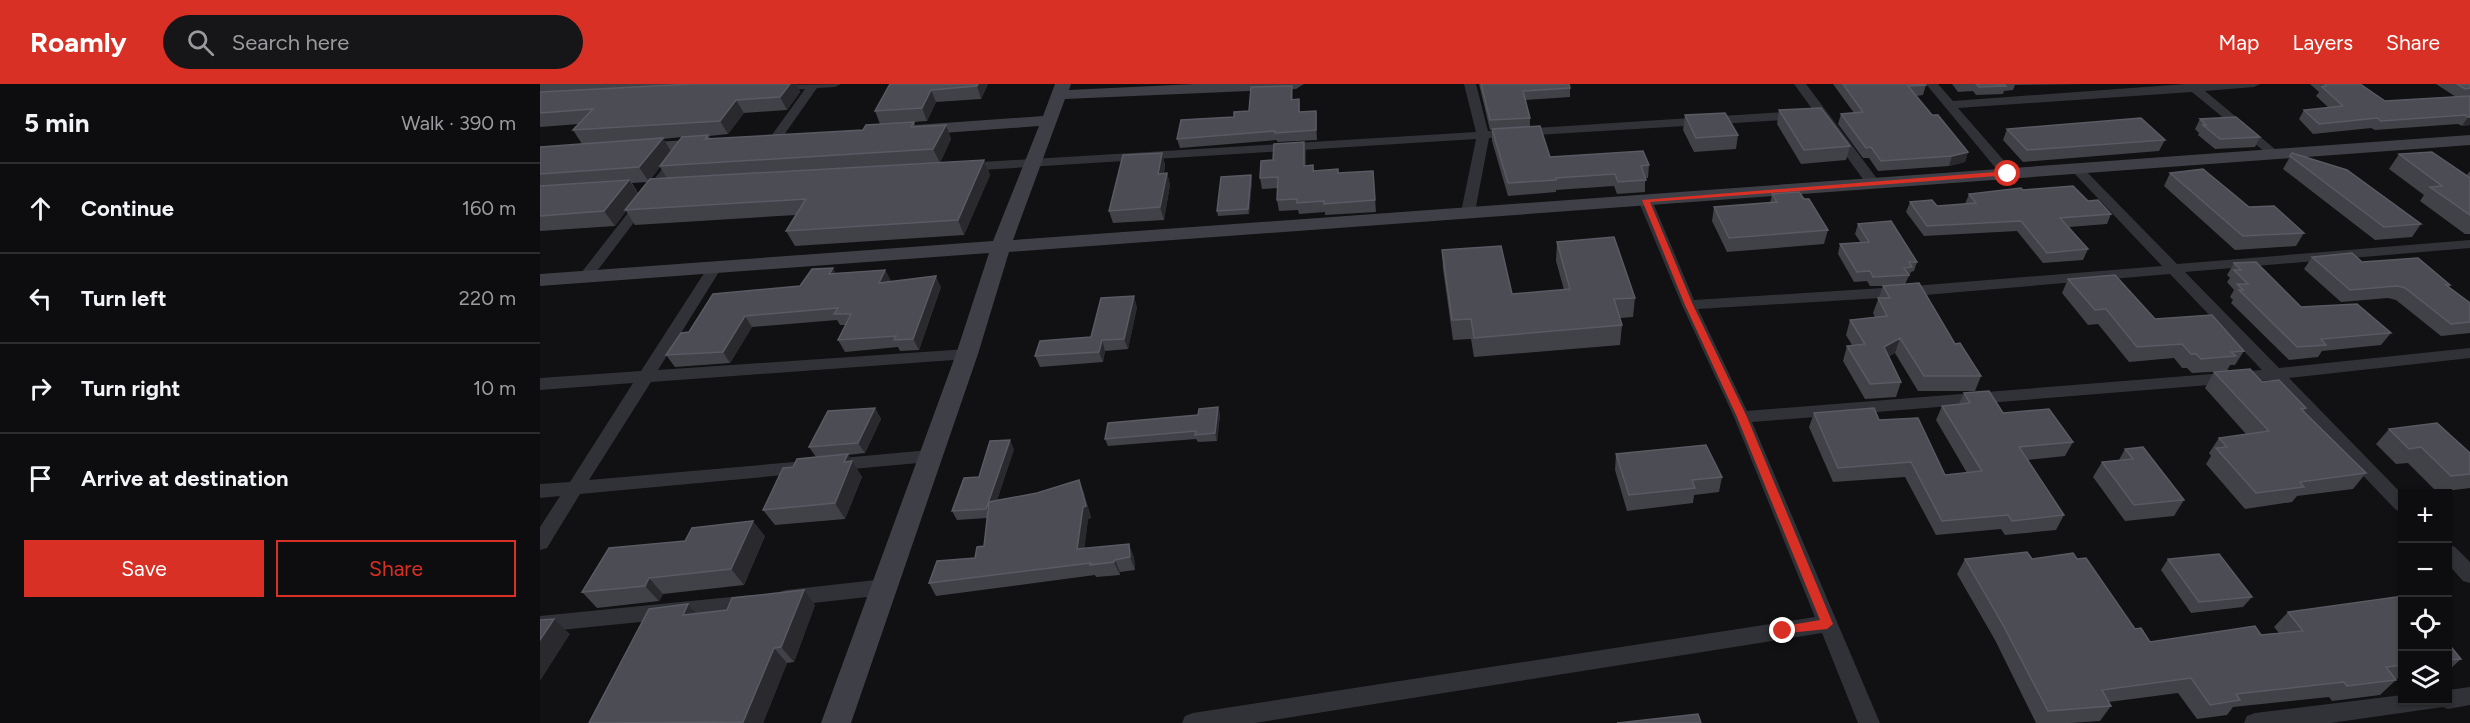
<!DOCTYPE html>
<html lang="en">
<head>
<meta charset="utf-8">
<style>
	:root { --surface:#0d0c0e; --page:#161517; --text:#f1f3f6; --muted:#9a9b9e; --line:#2d2c2e; --accent:#d93025 }
	body { margin:0; font-family:Figtree,sans-serif; background:var(--page); color:var(--text) }
	.controls { position:absolute; right:18px; bottom:18px; display:grid; overflow:hidden; border-radius:0px; box-shadow:0 2px 4px #0004 }
	.controls button { width:54px; height:54px; display:grid; place-items:center; padding:0; border:0; border-bottom:2px solid var(--line); background:var(--surface); color:var(--text); font:30px sans-serif }
	.stop { position:absolute; width:18px; height:18px; margin:-14px; border:4px solid #d93025; border-radius:50%; background:#fff }
	.stop.end { background:#d93025; border-color:#fff; box-shadow:0 2px 6px #0008 }
	.list { margin:0; padding:0; list-style:none }
	h2 { display:flex; justify-content:space-between; align-items:center; height:78px; margin:0; padding:0 24px; font-size:26px }
	h2 small { font-size:20px; font-weight:400; color:var(--muted) }
	.list li { display:grid; grid-template-columns:39px 1fr auto; gap:18px; align-items:center; box-sizing:border-box; height:90px; padding:0 24px; border-top:2px solid var(--line) }
	.list b { display:block; font-size:22px; white-space:nowrap }
	.list em { font-size:20px; font-style:normal; color:var(--muted) }
	.actions { display:flex; gap:12px; padding:18px 24px }
	.actions a { flex:1; padding:14px 0; border:2px solid var(--accent); border-radius:0px; text-align:center; font-size:21px; color:var(--accent) }
	.actions .main { background:var(--accent); color:#fff }
	.icon { flex:none; width:33px; height:33px; fill:none; stroke:currentColor; stroke-width:2; stroke-linecap:round; stroke-linejoin:round }
	.map { position:relative; flex:none; width:1930px; height:639px; overflow:hidden }
	header { display:flex; align-items:center; gap:36px; box-sizing:border-box; height:84px; padding:0 30px; background:var(--accent); color:#fff }
	header strong { font-size:28px }
	nav { display:flex; gap:33px; margin-inline-start:auto; font-size:21px }
	.search { width:420px; height:54px; background:var(--page); display:flex; align-items:center; gap:15px; box-sizing:border-box; padding:0 21px; border-radius:33px; color:var(--muted); font-size:22px }
	main { display:flex }
	aside { flex:1; background:var(--surface) }
	.map>svg:first-child { display:block }
	.lines { fill:none; stroke-linecap:round; stroke-linejoin:round }
	.street { fill:#313237; fill-rule:evenodd }
	.secondary { fill:#3f4047; fill-rule:evenodd }
	.wall { fill:#414148; fill-rule:evenodd }
	.shaded-wall { fill:#2a292e }
	.building { fill:#4c4c54; stroke:#595a63; stroke-width:1.5 }
	.route { fill:#d93025 }
</style>
</head>
<body>
<header>
<strong>Roamly</strong>
<div class="search"><svg class="icon" aria-label="search" viewBox="0 0 24 24"><circle cx="10" cy="10" r="6"/><path d="M15 15l6 6"/></svg>Search here</div>
<nav><a>Map</a><a>Layers</a><a>Share</a></nav>
</header>
<main>
<aside>
<h2>5 min<small>Walk · 390 m</small></h2>
<ul class="list">
<li><svg class="icon" aria-label="ahead" viewBox="0 0 24 24"><path d="M12 20V5M6 11l6-6 6 6"/></svg><div><b>Continue</b></div><em>160 m</em></li>
<li><svg class="icon" aria-label="left" viewBox="0 0 24 24"><path d="M17 20v-9H6M10 6l-5 5 5 5"/></svg><div><b>Turn left</b></div><em>220 m</em></li>
<li><svg class="icon" aria-label="right" viewBox="0 0 24 24"><path d="M7 20v-9h11M14 6l5 5-5 5"/></svg><div><b>Turn right</b></div><em>10 m</em></li>
<li><svg class="icon" aria-label="arrive" viewBox="0 0 24 24"><path d="M6 21V4h12l-3 4 3 4H6"/></svg><div><b>Arrive at destination</b></div></li>
</ul>
<div class="actions"><a class="main">Save</a><a>Share</a></div>
</aside>
<div class="map">
<svg width="1930" height="639" viewBox="0 0 1930 639">
	<rect width="100%" height="100%" fill="#111012"/>
	<g class="lines">
		<path class="street" d="M301 0 295 3 277 4 239 58H231L229 55 265 5 236 6 230 3 232 1Z
			M924 0H936L948 47 1260 27 1266 31 1260 35 949 54 935 128 928 132 921 128 936 55 426 87 420 83 426 79 936 48Z
			M1254 0H1266L1338 96V102H1328Z
			M1386 0H1398L1413 17 1646 0H1720L1714 3 1665 7 1741 70 1735 74 1731 73 1652 8 1418 24 1473 87 1474 90 1468 94 1463 93Z
			M137 70 143 74 51 195H41L39 192 41 189 133 71Z
			M1537 81 1541 82 1637 180 1930 156V164L1645 188 1739 284 1930 264V274L1749 294 1862 410V428L1856 426 1731 296 1212 338 1340 639H1318L1282 549 715 639H642L645 632 653 629 1275 533 1194 333 1142 221 1098 116 1105 112 1112 116 1154 216 1373 202 1622 182 1533 88V82ZM1630 190 1722 286 1207 327 1158 225 1373 212Z
			M175 179 182 183 118 286 427 265 435 270 427 275 111 298 49 396 266 377 272 378 275 383 272 388 266 389 40 410 7 464 0 466V443L20 412 0 414V400L30 398 93 299 0 306V294L101 287 168 183Z
			M389 366 395 368 398 372 395 376 389 378 291 387 285 386 282 381 285 376 291 375Z
			M1908 460 1915 463 1930 478V499L1923 497 1908 480Z
			M345 495 352 497 355 503 352 509 345 511 246 522 239 520 236 514 239 508 246 506Z
			M211 511 218 513 221 519 218 525 211 527 0 548V532Z
			M1930 603V621L1908 625 1903 623 1791 639H1704L1707 632 1715 629 1862 611V616H1908V606Z"/>
		<path class="secondary" d="M515 0H531L529 6 655 0H764L756 5 525 15 473 156 1930 51V61L469 168 438 270 311 639H281L416 270 449 169 0 202V190L453 157 499 42 376 51 368 46 376 41 503 32Z
			M166 55 174 60 172 64 98 69 90 64 98 59Z"/>
	</g>
	<path class="wall" d="M0 0H257L260 8 247 26 204 29 188 50 169 52 170 55 323 46 340 40 335 27 350 0H448L441 15 396 18 387 37 374 38 376 43 406 41 411 55 400 79 444 76 450 91 424 151 255 162 246 147 256 131 95 141 86 127 75 142 0 147V63L42 60 33 46 39 40 0 43ZM142 53 131 67 123 55ZM120 83 127 94H111ZM107 98 98 109 92 99Z
		M939 0H1029L1030 4V13L985 16 990 34V42L1010 73 1109 81 1108 94H1105V108L1077 110 1074 102 1016 106V108L968 112 952 57V45L950 46Z
		M1293 0H1385L1386 1 1383 11 1376 12 1392 31 1428 68 1425 78 1409 82 1338 87 1329 74H1323L1298 40 1301 30 1314 29Z
		M1412 0H1547L1475 1 1473 6 1464 7 1463 10 1436 11 1433 7 1418 8Z
		M1770 0H1820L1845 17 1916 13 1896 0H1930V41L1922 42 1918 40 1835 46 1831 44 1773 50 1759 35 1764 26 1789 24 1776 12 1779 8Z
		M752 2 753 16 759 15 760 28 776 27 777 36V56L737 58V56L640 64 637 55 709 27Z
		M1239 26 1310 62 1306 76 1261 80 1237 40Z
		M1145 31 1198 51 1196 65 1154 68 1143 46Z
		M1660 35 1720 53 1715 63 1675 65 1658 51 1659 49 1655 45Z
		M1467 45 1625 56 1619 67 1483 78 1463 56Z
		M764 58 766 69V81H773L774 87 799 89 833 87 836 128 785 131V128L759 130 758 126 739 127 737 116 738 104 722 105 720 94 733 76Z
		M622 69 625 81 624 89H627L630 101 624 136 573 139 569 127Z
		M1752 69 1881 140 1872 153 1835 156 1743 85Z
		M1859 70 1926 92 1930 87V150H1925L1880 117 1884 111 1849 85Z
		M1630 89 1709 123 1764 149 1756 162 1695 166 1624 102Z
		M712 96 709 130 678 132 677 127Z
		M1483 106 1548 117 1571 130 1567 140 1529 143 1548 165 1543 176 1503 179 1477 147 1384 152 1366 128 1370 118 1397 122 1425 120 1429 110Z
		M1232 110 1264 115 1288 146 1284 160 1187 168 1172 137 1174 123 1230 119Z
		M1318 140 1377 178 1374 187 1371 188 1365 200 1441 292 1435 307H1378L1355 269 1349 272 1361 298 1356 313 1325 315 1303 277 1307 262 1312 261 1306 251 1310 236 1335 233 1333 229 1343 202H1330L1327 197 1314 198 1298 170 1300 160 1321 159 1315 150Z
		M1017 158 1095 214 1093 233 1080 234 1082 241 1080 261 934 273 931 255 913 256 903 185 902 166 972 210 1024 206 1016 177Z
		M1772 173 1822 178 1910 201 1908 203 1930 219V249L1901 252 1856 216 1848 214 1801 218 1764 185Z
		M1694 179 1761 223 1851 249 1841 261 1782 267 1778 273 1749 276 1691 219 1693 216 1690 213 1694 206 1687 198 1690 194 1687 191Z
		M345 186 351 197 401 203 379 266 360 267 358 263 305 268 298 256 306 241H300L297 236 212 243 190 279 135 283 126 271 149 248 260 202 296 189Z
		M1528 195 1615 235 1704 267 1695 281H1690L1687 287 1652 289 1647 284H1642L1634 274 1589 278 1558 240 1548 241 1522 209Z
		M597 223 588 265 565 267 563 278 500 283 495 272 551 253Z
		M1674 288 1722 298 1766 324 1764 327 1826 389 1813 405 1757 412 1752 418 1705 425 1666 380 1671 372 1669 369 1679 354 1706 350 1665 304Z
		M1424 309 1463 329 1533 358 1525 372 1488 376 1524 431 1516 446 1465 451 1461 445 1396 451 1365 393 1293 398 1269 343 1274 329 1339 336 1405 391 1427 389 1396 336 1402 322 1419 320Z
		M678 323 680 331 677 357 658 358 656 355 568 362 565 355 658 331Z
		M335 324 341 335 325 369 308 371 322 393 305 435 235 441 223 426 253 383 276 373 269 363Z
		M1849 345 1930 390V404L1897 408 1868 379 1856 380 1836 360Z
		M474 365 457 416 497 409 539 396 544 409 551 434 548 435 544 465 594 473 595 486 580 488V491L556 493 555 491 396 512 389 499 435 474 444 462 447 434 417 436 412 427 439 393Z
		M1585 365 1644 416 1634 432 1585 437 1553 393 1562 378 1579 376Z
		M1076 370 1182 393 1179 408 1154 411 1153 419 1087 427 1075 386Z
		M225 452 204 501 123 510 119 517 57 524 42 508Z
		M1425 475H1537L1595 545 1610 558 1739 549 1734 543 1748 528 1863 512V594L1855 595 1856 596 1840 611 1792 617 1789 613 1693 623 1687 631 1657 635 1638 609 1569 618 1571 622 1560 637 1531 639H1496L1455 556 1417 490Z
		M1628 475 1712 513 1703 523 1651 529 1621 486Z
		M148 520 156 530 275 521 254 578 247 579 223 639H49Z
		M1908 559 1921 575 1908 587Z"/>
	<path class="shaded-wall" d="M250 0H257L260 8 247 26 240 13Z
		M438 0H448L441 15 437 2Z
		M391 6 396 18 387 37 382 24Z
		M196 16 204 29 188 50 180 37Z
		M776 27 777 36V56L776 46Z
		M1928 33H1930V41L1922 42Z
		M406 41 411 55 400 79 393 65Z
		M123 54 132 69 120 82V83L109 98 99 83Z
		M764 58 766 69V93L764 82Z
		M1428 68 1425 78 1409 82 1412 72Z
		M622 69 625 81 621 102 618 90Z
		M444 76 450 91 424 151 418 136Z
		M627 89 630 101 624 136 620 123Z
		M711 91 712 96 709 130 708 125Z
		M89 96 99 111 85 126 86 127 75 142 64 127Z
		M293 184 299 195 289 190Z
		M345 186 351 197 339 199Z
		M396 192 401 203 379 266 373 255Z
		M594 212 597 223 588 265 584 255Z
		M205 232 212 243 190 279 183 268Z
		M1360 254 1355 269 1339 278 1344 263Z
		M562 256 565 267 563 278 559 268Z
		M678 323 680 331 677 357 675 349Z
		M335 324 341 335 325 369 318 359Z
		M470 356 474 365 451 434 446 425Z
		M308 370 322 393 305 435 295 419 304 378Z
		M539 396 544 409 551 434 548 435 543 478 537 465Z
		M213 437 225 452 204 501 191 485Z
		M589 460 594 473 595 486 590 473Z
		M575 476 580 488V491L574 478Z
		M109 494 123 510 119 517 105 502Z
		M264 506 275 521 254 578 241 563Z
		M148 520 162 536 143 531Z
		M14 535 30 550 0 597V556Z
		M234 564 247 579 223 639H204L203 638Z"/>
	<path class="building" d="M153 0H250L240 13 196 16 180 37 33 46 53 25 0 29V8Z
		M350 0H438L437 2 391 6 382 24 335 27Z
		M941 0H1029L1030 4 983 7 990 34 950 36Z
		M1303 0H1385L1386 1 1368 2 1392 31H1398L1428 68 1412 72 1341 77 1331 63 1326 64 1301 30 1323 28Z
		M1436 0H1464L1466 2 1439 3Z
		M1785 0H1820L1845 17 1930 12V33H1928L1925 31 1841 37 1837 34 1779 40 1764 26 1803 22 1782 3 1786 2Z
		M1917 0H1930V4L1925 5Z
		M752 2 751 16 759 15V28L776 27V46L735 49V47L637 55 641 36 694 33V28L709 27 711 3Z
		M1281 24 1310 62 1264 66 1239 26Z
		M1185 29 1198 51 1156 54 1145 31Z
		M1696 33 1720 53 1680 55 1663 41H1666L1660 35Z
		M1601 34 1625 56 1487 66 1467 45Z
		M374 38 371 43 406 41 393 65 120 82 142 53 168 51 165 55 323 46 326 41Z
		M1000 42 1010 73 1103 67 1109 81 1101 82 1106 96 1078 98 1075 90 1016 94V96L968 99 952 45Z
		M123 54 99 83 0 90V63Z
		M764 58V82L773 81V87L798 85V89L833 87 835 116 784 120V117L757 119V115L737 116 738 93 720 94 721 77 733 76 734 60Z
		M1892 68 1930 94V131L1890 103 1902 102 1859 70Z
		M622 69 618 90 627 89 620 123 569 127 583 71Z
		M1752 69 1807 86 1881 140 1844 143 1750 72Z
		M444 76 418 136 246 147 266 115 85 126 110 95Z
		M1663 85 1709 123 1734 122 1764 149 1703 152 1630 89Z
		M711 91 708 125 677 127 681 93Z
		M89 96 64 127 0 132V102Z
		M1533 102 1548 117 1558 116 1571 130 1520 134 1548 165 1507 169 1481 137 1387 142 1370 118 1392 116 1397 122 1436 119 1429 110 1481 104 1483 106Z
		M1259 108 1264 115H1269L1288 146 1189 154 1174 123 1237 118 1232 110Z
		M1351 137 1377 178H1369L1372 183 1364 184 1369 191 1333 193 1330 187 1317 188 1300 160 1329 158 1318 140Z
		M1074 153 1095 214 1074 215 1082 241 934 254 931 235 912 236 902 166 961 162 972 210 1030 205 1017 158Z
		M1812 169 1822 178 1878 174 1910 201H1906L1930 219V238L1911 240 1865 204 1857 202 1810 206 1772 173Z
		M1716 178 1761 223 1817 220 1851 249 1781 255 1786 261 1757 263 1699 206H1703L1697 200H1708L1694 186H1701L1694 179Z
		M293 184 289 190 345 186 339 199 396 192 373 255 354 256 356 252 298 256 311 230H294L298 224 205 232 183 268 126 271 141 249 149 248 173 210 260 202 272 185Z
		M1575 191 1615 235 1672 231 1704 267 1691 268 1696 272 1661 275 1656 270H1651L1642 260 1597 263 1566 225 1555 226 1528 195Z
		M1379 199 1415 260 1420 259 1441 292H1384L1360 254 1344 263 1361 298 1330 300 1307 262 1325 260 1310 236 1347 232 1338 214H1350L1343 202Z
		M594 212 584 255 562 256 559 268 495 272 500 257 551 253 561 214Z
		M1710 285 1722 298 1739 296 1766 324 1761 325 1826 389 1760 398 1764 403 1716 409 1676 364 1687 363 1679 354 1729 347 1674 288Z
		M1449 307 1463 329 1509 325 1533 358 1479 363 1524 431 1472 437 1468 431 1402 437 1371 378 1298 384 1274 329 1334 324 1339 336 1378 334 1405 391 1442 387 1402 322 1430 319 1424 309Z
		M678 323 675 349 655 351 656 347 565 355 568 339 658 331 659 325Z
		M335 324 318 359 269 363 288 327Z
		M1897 339 1930 369V390L1911 392 1881 363 1869 365 1849 345Z
		M470 356 446 425 412 427 424 394 439 393 450 357Z
		M1166 361 1182 393 1152 396 1155 404 1089 411 1076 370Z
		M1603 363 1644 416 1594 421 1562 378 1593 375 1585 365Z
		M308 370 304 378 312 377 295 419 223 426 243 384 253 383 257 375Z
		M539 396 546 422 543 423 537 465 589 460 590 473 575 476 574 478 550 481 551 479 389 499 397 477 435 474 437 463 444 462 449 418 497 409Z
		M213 437 191 485 109 494 105 502 42 508 69 464 145 457 152 444Z
		M1487 468 1492 475 1533 469 1537 475 1546 474 1595 545 1601 544 1610 558 1715 542 1721 551 1763 547 1748 528 1863 512V581L1846 583 1856 596 1807 602 1804 598 1696 610 1700 616 1670 621 1651 594 1562 606 1571 622 1508 627 1463 541 1425 475Z
		M1679 470 1712 513 1659 518 1628 475Z
		M264 506 241 563 234 564 203 638 49 639 109 525 148 520 143 531 187 526 192 514Z
		M14 535 0 556V536Z
		M1908 559 1921 575 1908 576Z
		M1158 630 1161 639H1077Z"/>
	<path class="route" d="M1468 87 1470 91 1110 118 1153 221 1207 333 1293 540 1287 545 1239 550V543L1280 536 1197 333 1145 221 1102 116Z"/>
</svg>
<div class="controls">
<button>+</button>
<button>−</button>
<button><svg class="icon" aria-label="locate" viewBox="0 0 24 24"><circle cx="12" cy="12" r="6"/><path d="M12 2v4M12 18v4M2 12h4M18 12h4"/></svg></button>
<button><svg class="icon" aria-label="layers" viewBox="0 0 24 24"><path d="M12 4l9 5-9 5-9-5zM3 14l9 5 9-5"/></svg></button>
</div>
<div class="stop" style="left:1468px;top:90px"></div>
<div class="stop end" style="left:1243px;top:547px"></div>
</div>
</main>
</body>
</html>
